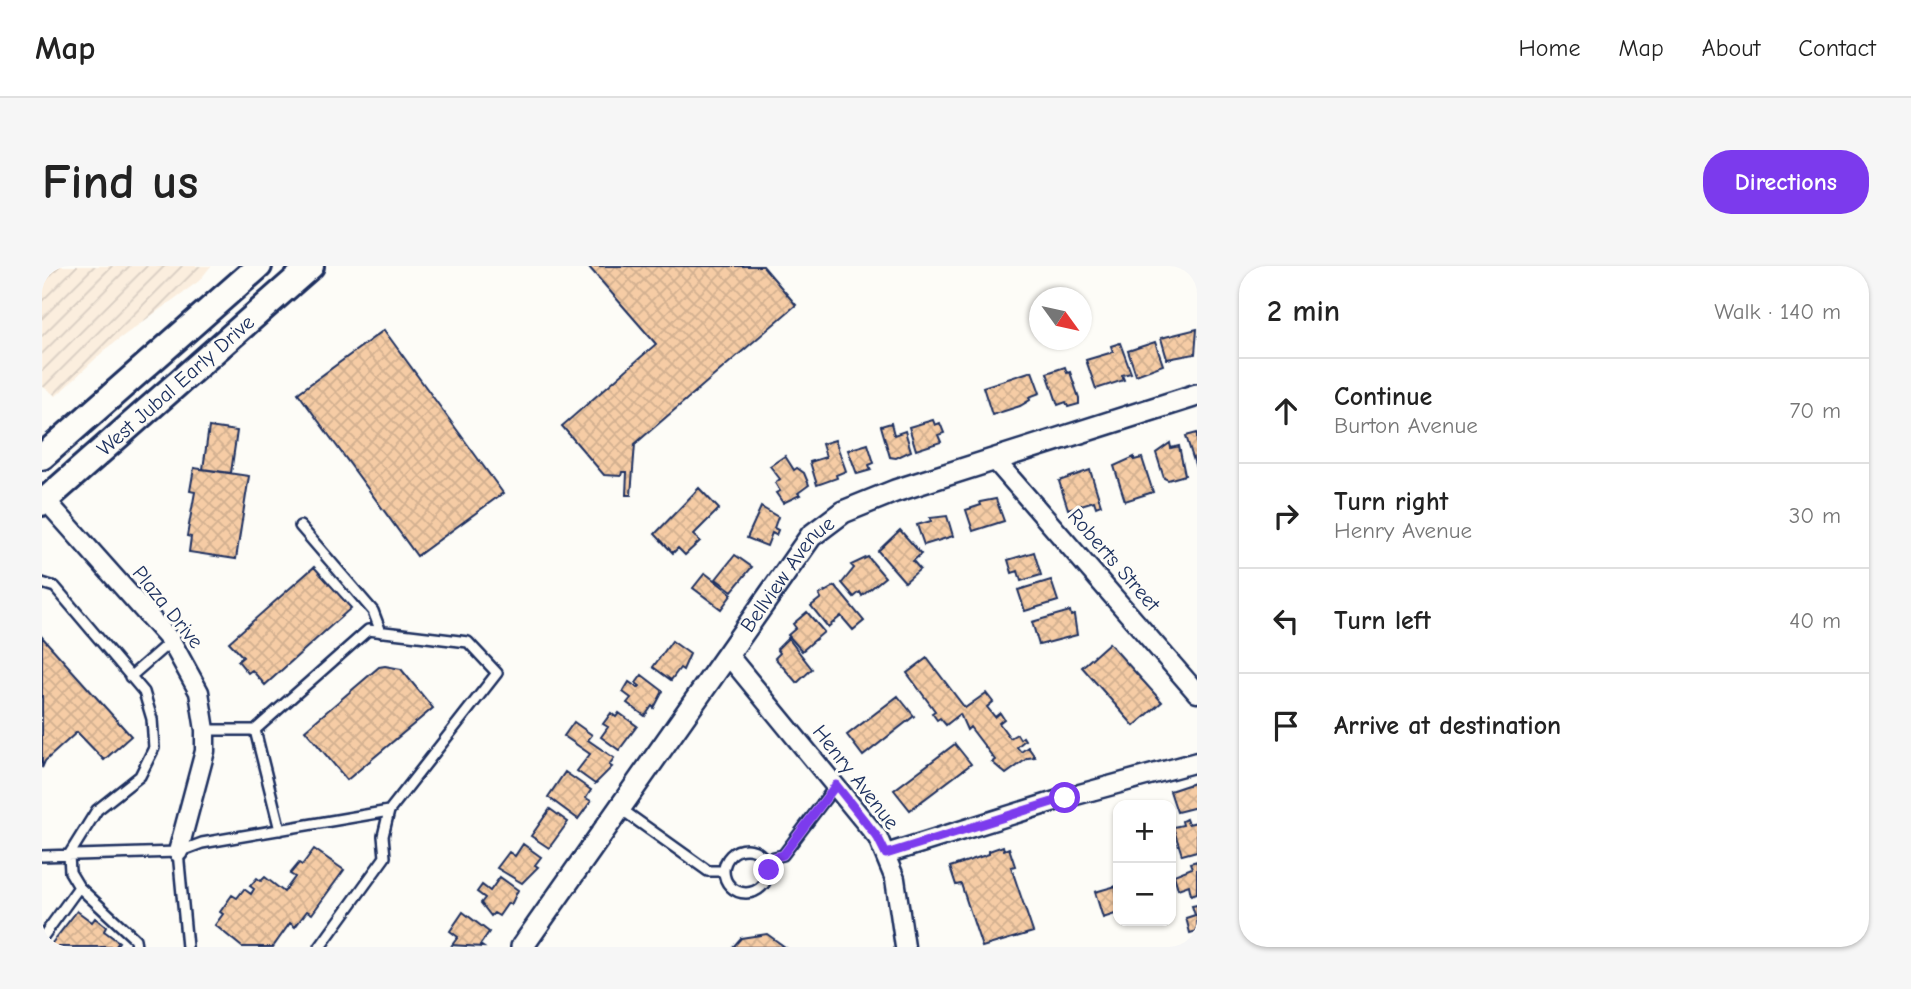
<!DOCTYPE html>
<html lang="en">
<head>
<meta charset="utf-8">
<style>
	:root { --surface:#fff; --page:#f6f6f6; --text:#222; --muted:#767676; --line:#e0e0e0; --accent:#7c3aed }
	body { margin:0; font-family:"Comic Neue",sans-serif; background:var(--page); color:var(--text) }
	.controls { position:absolute; right:21px; bottom:21px; display:grid; overflow:hidden; border-radius:14px; box-shadow:0 2px 5px #0004 }
	.controls button { width:63px; height:63px; display:grid; place-items:center; padding:0; border:0; border-bottom:2px solid var(--line); background:var(--surface); color:var(--text); font:35px sans-serif }
	.compass { position:absolute; left:987px; top:21px; width:63px; height:63px; border-radius:50%; background:var(--surface); box-shadow:0 2px 5px #0004; rotate:123deg }
	.stop { position:absolute; width:21px; height:21px; margin:-16px; border:5px solid #7c3aed; border-radius:50%; background:#fff }
	.stop.end { background:#7c3aed; border-color:#fff; box-shadow:0 2px 7px #0008 }
	.list { margin:0; padding:0; list-style:none }
	h2 { display:flex; justify-content:space-between; align-items:center; height:91px; margin:0; padding:0 28px; font-size:30px }
	h2 small { font-size:23px; font-weight:400; color:var(--muted) }
	.list li { display:grid; grid-template-columns:46px 1fr auto; gap:21px; align-items:center; box-sizing:border-box; height:105px; padding:0 28px; border-top:2px solid var(--line) }
	.list b { display:block; font-size:26px; white-space:nowrap }
	.list p { margin:0; font-size:23px; white-space:nowrap; color:var(--muted) }
	.list em { font-size:23px; font-style:normal; color:var(--muted) }
	.icon { flex:none; width:38px; height:38px; fill:none; stroke:currentColor; stroke-width:2; stroke-linecap:round; stroke-linejoin:round }
	.map { position:relative; flex:none; width:1155px; height:681px; overflow:hidden; border-radius:28px }
	header { display:flex; align-items:center; gap:42px; box-sizing:border-box; height:98px; padding:0 35px; background:var(--surface); border-bottom:2px solid var(--line) }
	header strong { font-size:33px }
	nav { display:flex; gap:38px; margin-inline-start:auto; font-size:24px }
	.intro { display:flex; align-items:center; justify-content:space-between; box-sizing:border-box; height:168px; padding:0 42px }
	h1 { margin:0; font-size:49px }
	.button { padding:18px 32px; border-radius:28px; background:var(--accent); color:#fff; font-size:24px; font-weight:700 }
	main { display:flex; gap:42px; padding:0 42px }
	aside { flex:1; background:var(--surface); border-radius:28px; box-shadow:0 2px 5px #0004 }
	.map>svg:first-child { display:block }
	.industrial { fill:url(#industrial-furrows) }
	.building { fill:url(#building-cross-hatch); stroke:#1b2f5e; stroke-width:2 }
	.lines { fill:none; stroke-linecap:round; stroke-linejoin:round }
	.service-casing { stroke:#1b2f5e; stroke-width:14 }
	.minor-casing { stroke:#1b2f5e; stroke-width:23 }
	.tertiary-casing { stroke:#1b2f5e; stroke-width:26 }
	.secondary-casing { stroke:#1b2f5e; stroke-width:30 }
	.service { stroke:#fdfcf7; stroke-width:9 }
	.minor { stroke:#fdfcf7; stroke-width:18 }
	.tertiary { stroke:#fdfcf7; stroke-width:21 }
	.secondary { stroke:#fdfcf7; stroke-width:24 }
	.route { stroke:#7c3aed; stroke-width:9 }
	.labels { text-anchor:middle; dominant-baseline:central; stroke-width:6; stroke-linejoin:round; paint-order:stroke }
	.street-label { font-size:21px; fill:#1b2f5e; stroke:#fdfcf7 }
</style>
</head>
<body>
<header>
<strong>Map</strong>
<nav><a>Home</a><a>Map</a><a>About</a><a>Contact</a></nav>
</header>
<div class="intro"><h1>Find us</h1><a class="button">Directions</a></div>
<main>
<div class="map">
<svg width="1155" height="681" viewBox="0 0 1155 681">
	<defs>
		<pattern id="industrial-furrows" width="10" height="10" patternUnits="userSpaceOnUse" patternTransform="scale(1.75)"><rect width="10" height="10" fill="#fbeede"/><path d="M-1 1l2-2M0 10L10 0M9 11l2-2" fill="none" stroke="#d7ccc1"/></pattern>
		<pattern id="building-cross-hatch" width="8" height="8" patternUnits="userSpaceOnUse" patternTransform="scale(1.75)"><rect width="8" height="8" fill="#f6cca5"/><path d="M0 0l8 8M0 8l8-8" fill="none" stroke="#d2b090"/></pattern>
	</defs>
	<rect width="100%" height="100%" fill="#fdfcf7"/>
	<filter id="ink" filterUnits="userSpaceOnUse"><feTurbulence type="fractalNoise" baseFrequency=".0143" numOctaves="2"/><feDisplacementMap in="SourceGraphic" scale="14" xChannelSelector="R" yChannelSelector="G"/><feConvolveMatrix kernelMatrix="1 2 1 2 8 2 1 2 1" color-interpolation-filters="sRGB"/></filter>
	<g filter="url(#ink)">
		<path class="industrial" d="M0 0H169L157 15 66 81 14 130 0 120Z"/>
		<path class="building" d="M546 0H721L754 39 593 178 589 229H584L585 206H580L579 210 562 209 520 160 614 78Z
			M1155 63 1153 88 1125 93 1119 72Z
			M342 64 461 227 375 290 256 127Z
			M1113 76 1121 99 1094 109 1086 85Z
			M1078 77 1089 107 1080 109 1082 114 1054 123 1044 94 1071 86 1069 80Z
			M1023 101 1025 107 1028 106 1037 132V138L1026 141 1024 136 1016 139 1005 107Z
			M990 105 998 127 987 131 988 134 978 140 950 149 941 121Z
			M891 154 893 159 898 157 902 167 896 169 899 176 874 184 867 161Z
			M849 157 852 169 863 165 869 185 854 192 848 191 839 160Z
			M167 161 195 165 189 207 161 203Z
			M1155 167V205L1144 170Z
			M793 174 804 205 794 209 795 212 775 219 768 196 784 191 780 178Z
			M1128 177 1129 182 1137 180 1143 209 1126 214 1122 212 1114 187Z
			M826 178 832 197 827 199 829 204 815 208 806 184Z
			M743 190 752 204 755 202 762 207 767 219 756 227 758 229 741 237 734 227 738 225 733 217 738 213 728 200Z
			M1092 191V194L1100 192 1111 226 1083 235 1072 200Z
			M152 202 207 210 194 293 147 286 149 271 145 270 153 226 148 225Z
			M1048 204 1059 239 1054 241 1052 235 1026 243 1017 215Z
			M657 222 677 243 651 269 658 275 643 289 636 282 631 287 613 268Z
			M954 233 962 255 931 265 924 244 939 239 938 236Z
			M719 241 736 251 732 262 736 264 734 269 730 267 725 280 705 272Z
			M905 250 911 270 882 279 875 259 889 255 888 252Z
			M858 264 879 288 871 295 878 303 863 316 836 285Z
			M992 286 999 309 979 315 976 305 970 307 966 294Z
			M693 289 710 301 690 325 674 313Z
			M826 291 843 311 820 330 818 326 812 331 800 317 812 302 809 299Z
			M272 301 309 342 223 419 210 404 206 407 196 395 201 391 187 376Z
			M663 307 690 328 679 343 651 322Z
			M1009 314 1016 335 983 345 976 324Z
			M793 320 822 355 811 364 799 350 786 361 769 340 779 332 777 329Z
			M1028 345 1029 350 1032 349 1035 369 997 379 990 356Z
			M765 346 782 366 760 385 746 369 754 362 751 358Z
			M0 371 89 470 62 494 35 466 3 495 0 502Z
			M746 372 770 403 755 417 733 392 738 387 735 383Z
			M630 375 648 388 641 404 638 402 629 414 611 401Z
			M1067 377 1120 436 1092 460 1040 401Z
			M885 392 923 442 944 427 951 436 945 441 953 451 958 447 962 453 957 457 968 472 975 468 978 473 981 471 983 474 975 481 979 486 986 481 993 491 986 492 964 508 950 496 953 494 928 461 925 464 918 448 904 459 898 452 895 454 890 447 893 445 865 407Z
			M343 400 359 403 391 442 305 514 263 464 337 401Z
			M600 409 621 425 612 442 610 440 603 450 585 437 589 432 581 426 587 416 596 422 598 420 594 417Z
			M856 430 872 450 821 490 805 469Z
			M569 447 574 451 577 447 595 460 577 484 559 471 566 461 561 458Z
			M532 456 550 469 546 474 572 492 567 499 570 501 553 518 535 505 548 488 522 470Z
			M913 478 929 498 868 544 852 524Z
			M523 506 549 524 544 532 549 535 536 553 506 531Z
			M1155 516V541L1135 546 1128 525Z
			M508 543 526 556 507 582 489 570Z
			M1144 553 1146 558 1155 556V585L1140 589 1131 561 1141 559 1140 555Z
			M481 578 499 591 493 599 496 601 480 617 455 602 467 586 473 590Z
			M961 580 962 584 967 582 973 600 969 601 991 666 940 681 919 618 914 619 908 601 947 588V585Z
			M272 583 302 604 270 648 265 645 253 661 248 657 231 681H200L173 659 181 648 178 646 190 629 195 632 202 623 209 628 212 623 208 620 215 612 219 615 223 611 242 626 253 611 248 608 257 597 260 599Z
			M1155 595V627L1149 629 1147 619 1136 623 1132 609 1150 602 1148 597Z
			M458 611 476 624 469 639 466 637 457 650 452 647 449 650 439 637 443 632 435 626 440 619 448 625Z
			M1074 620 1076 647 1061 652 1053 626Z
			M1155 639V665L1148 667 1144 652 1153 649 1150 640Z
			M35 645 50 656 53 652 64 661 62 665 77 676 73 681H7Z
			M421 646 447 666 438 679 441 681 410 679 416 671 408 665Z
			M725 668 743 681H691L699 672Z"/>
		<g class="lines">
			<g class="service-casing">
				<path id="service" d="M258 260 331 345 339 366
					M0 317 13 321 102 426 110 453 112 482 98 510 55 544 27 589 28 606 37 621 93 673 94 681
					M88 411 129 375
					M213 464 238 564
					M579 543 666 605H682
					M682 605a22 22 0 1 1 44 0a22 22 0 1 1-44 0Z
					M136 586 145 681
					M0 590 136 586 160 577 347 545 455 407 426 376 326 364 213 464H163
					M724 593 741 589 794 519
					M0 672 37 621
					M278 681 343 591 341 570 347 545"/>
			</g>
			<g class="minor-casing">
				<path id="minor" d="M952 193 1155 427
					M0 230 129 375 157 426 163 464V485L136 586
					M686 389 836 572 853 613 863 681
					M844 588 1023 532 1155 496"/>
			</g>
			<g class="tertiary-casing">
				<g id="tertiary">
					<path id="s1" d="M480 681 769 270 801 246 853 225 1155 129"/>
				</g>
			</g>
			<g class="secondary-casing">
				<g id="secondary">
					<path d="M0 191 217 0"/>
					<path id="s2" d="M0 237 269 0"/>
				</g>
			</g>
			<use href="#service" class="service"/>
			<use href="#minor" class="minor"/>
			<use href="#tertiary" class="tertiary"/>
			<use href="#secondary" class="secondary"/>
		</g>
	</g>
	<g class="lines" filter="url(#ink)">
		<path class="route" d="M727 604 724 593 741 589 794 519 836 572 844 588 1023 532"/>
	</g>
	<g class="labels">
		<g class="street-label">
			<text stroke="none"><textPath href="#s2" startOffset="178">West Jubal Early Drive</textPath></text>
			<text transform="translate(1072 294) rotate(49)">Roberts Street</text>
			<text stroke="none"><textPath href="#s1" startOffset="458">Bellview Avenue</textPath></text>
			<text transform="translate(126 341) rotate(51)">Plaza Drive</text>
			<text transform="translate(814 511) rotate(52)">Henry Avenue</text>
		</g>
	</g>
</svg>
<div class="controls">
<button>+</button>
<button>−</button>
</div>
<svg class="compass" viewBox="-18 -18 36 36"><path d="M0-13l5 13h-10z" fill="#e53935"/><path d="M0 13l5-13h-10z" fill="#767676"/></svg>
<div class="stop" style="left:1023px;top:532px"></div>
<div class="stop end" style="left:727px;top:604px"></div>
</div>
<aside>
<h2>2 min<small>Walk · 140 m</small></h2>
<ul class="list">
<li><svg class="icon" aria-label="ahead" viewBox="0 0 24 24"><path d="M12 20V5M6 11l6-6 6 6"/></svg><div><b>Continue</b><p>Burton Avenue</p></div><em>70 m</em></li>
<li><svg class="icon" aria-label="right" viewBox="0 0 24 24"><path d="M7 20v-9h11M14 6l5 5-5 5"/></svg><div><b>Turn right</b><p>Henry Avenue</p></div><em>30 m</em></li>
<li><svg class="icon" aria-label="left" viewBox="0 0 24 24"><path d="M17 20v-9H6M10 6l-5 5 5 5"/></svg><div><b>Turn left</b></div><em>40 m</em></li>
<li><svg class="icon" aria-label="arrive" viewBox="0 0 24 24"><path d="M6 21V4h12l-3 4 3 4H6"/></svg><div><b>Arrive at destination</b></div></li>
</ul>
</aside>
</main>
</body>
</html>
